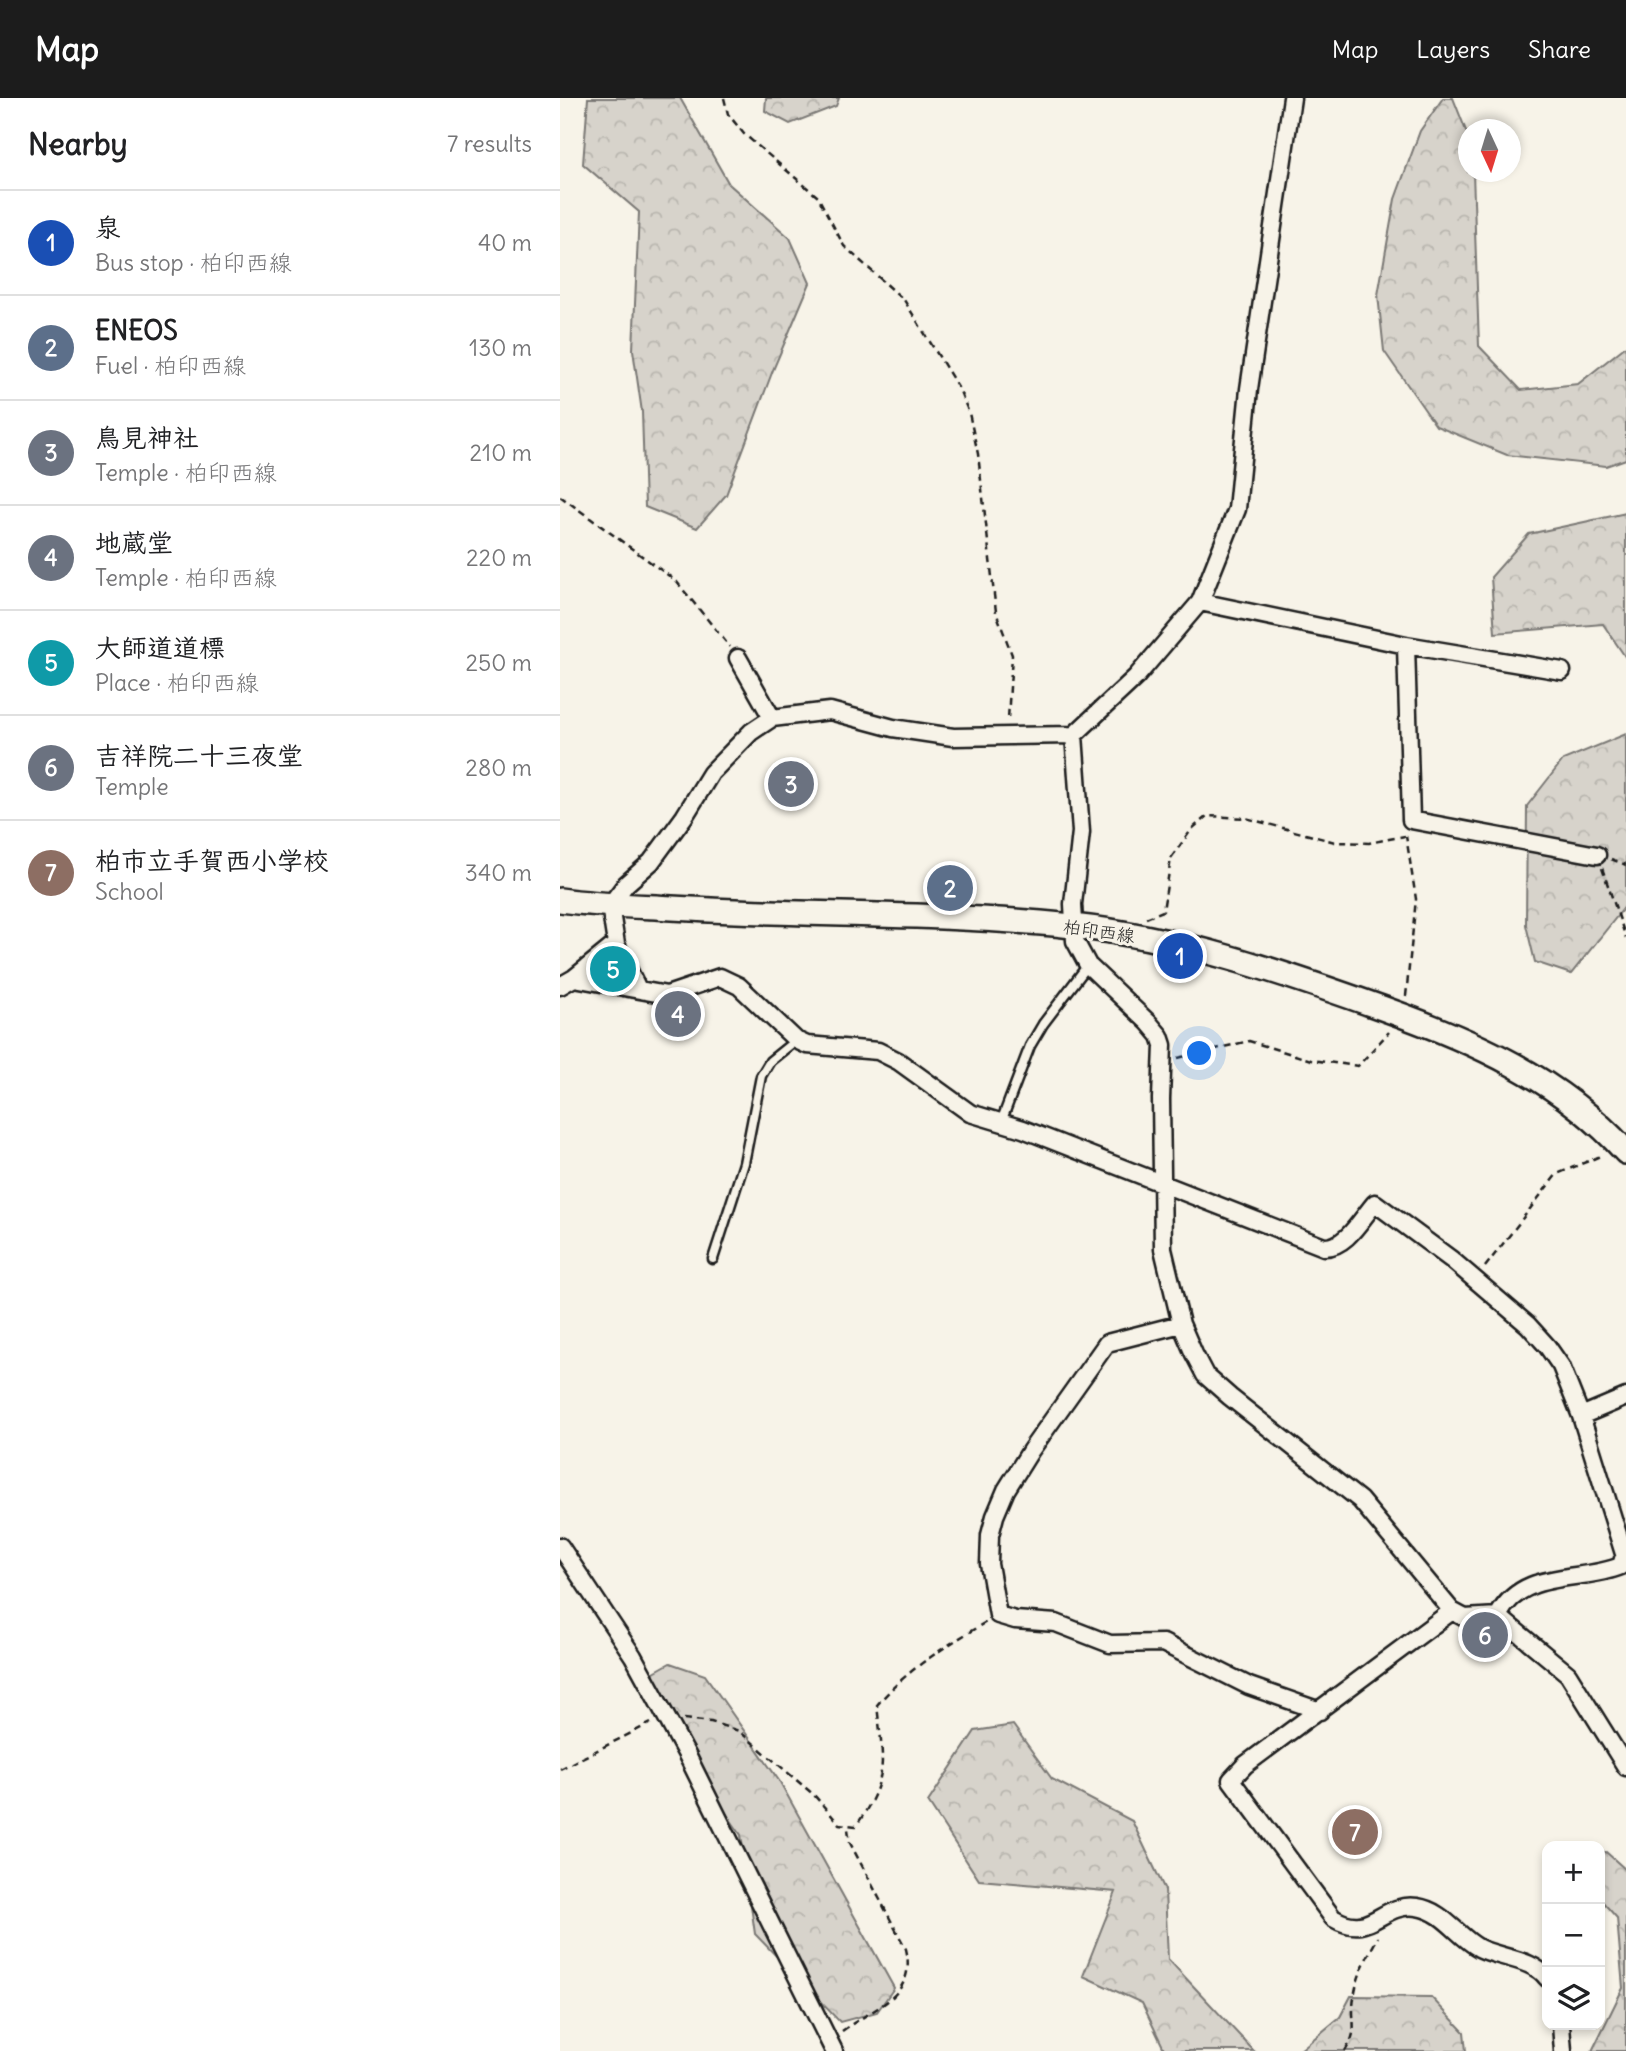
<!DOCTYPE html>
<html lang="en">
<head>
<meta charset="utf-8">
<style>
	:root { --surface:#fff; --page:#f6f6f6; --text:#202124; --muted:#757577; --line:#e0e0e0; --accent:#1c1c1c }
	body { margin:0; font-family:Delius,"Klee One",sans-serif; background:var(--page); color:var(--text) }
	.controls { position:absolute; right:21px; bottom:21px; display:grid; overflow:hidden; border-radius:14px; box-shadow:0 4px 10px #0003 }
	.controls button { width:63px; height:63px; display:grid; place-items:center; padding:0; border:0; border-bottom:2px solid var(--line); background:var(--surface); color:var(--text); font:35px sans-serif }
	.compass { position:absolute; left:898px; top:21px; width:63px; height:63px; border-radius:50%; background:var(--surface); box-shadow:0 4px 10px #0003; rotate:176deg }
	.you { position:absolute; left:640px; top:956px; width:24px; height:24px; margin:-18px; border:5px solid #fff; border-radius:50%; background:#1a73e8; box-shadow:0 0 0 10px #1a73e833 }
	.badge { display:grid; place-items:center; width:46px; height:46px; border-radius:50%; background:var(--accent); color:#fff; font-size:23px; font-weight:700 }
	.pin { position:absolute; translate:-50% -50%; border:4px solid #fff; box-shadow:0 2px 7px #0006 }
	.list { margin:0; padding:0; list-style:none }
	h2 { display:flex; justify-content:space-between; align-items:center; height:91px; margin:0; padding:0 28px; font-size:30px }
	h2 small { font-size:23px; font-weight:400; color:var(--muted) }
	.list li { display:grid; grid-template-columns:46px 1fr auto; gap:21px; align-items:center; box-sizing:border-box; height:105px; padding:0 28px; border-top:2px solid var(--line) }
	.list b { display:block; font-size:26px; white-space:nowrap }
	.list p { margin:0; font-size:23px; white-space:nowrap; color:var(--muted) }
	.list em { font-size:23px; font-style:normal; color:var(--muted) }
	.icon { flex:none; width:38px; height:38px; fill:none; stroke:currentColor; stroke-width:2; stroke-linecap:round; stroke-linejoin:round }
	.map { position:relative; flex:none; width:1066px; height:1953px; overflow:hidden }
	header { display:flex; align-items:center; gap:42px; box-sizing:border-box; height:98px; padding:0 35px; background:var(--accent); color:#fff }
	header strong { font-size:33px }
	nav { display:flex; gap:38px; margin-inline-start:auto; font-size:24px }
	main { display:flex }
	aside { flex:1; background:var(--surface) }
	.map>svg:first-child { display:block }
	.forest { fill:url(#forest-crowns); stroke:#7a7874; stroke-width:2 }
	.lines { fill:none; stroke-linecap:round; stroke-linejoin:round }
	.lane-casing { stroke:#1c1c1c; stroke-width:13 }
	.street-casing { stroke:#1c1c1c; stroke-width:21 }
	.secondary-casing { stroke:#1c1c1c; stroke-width:28 }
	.path { stroke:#1c1c1c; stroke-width:2.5; stroke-dasharray:7 5; stroke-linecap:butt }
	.lane { stroke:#f7f3e8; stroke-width:8 }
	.street { stroke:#f7f3e8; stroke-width:16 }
	.secondary { stroke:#f7f3e8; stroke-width:23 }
	.labels { text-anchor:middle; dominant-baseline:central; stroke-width:6; stroke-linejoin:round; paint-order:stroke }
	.street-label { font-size:18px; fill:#1c1c1c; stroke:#f7f3e8 }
</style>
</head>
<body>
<header>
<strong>Map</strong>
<nav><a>Map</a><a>Layers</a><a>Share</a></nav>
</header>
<main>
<aside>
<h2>Nearby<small>7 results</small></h2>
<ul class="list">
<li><span class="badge" style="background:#1a4fb4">1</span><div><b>泉</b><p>Bus stop · 柏印西線</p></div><em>40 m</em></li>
<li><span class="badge" style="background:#5c6f8a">2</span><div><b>ENEOS</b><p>Fuel · 柏印西線</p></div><em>130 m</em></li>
<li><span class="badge" style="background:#6b7280">3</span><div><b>鳥見神社</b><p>Temple · 柏印西線</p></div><em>210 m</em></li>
<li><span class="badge" style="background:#6b7280">4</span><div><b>地蔵堂</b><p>Temple · 柏印西線</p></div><em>220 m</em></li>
<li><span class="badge" style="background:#0f9aa8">5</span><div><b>大師道道標</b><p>Place · 柏印西線</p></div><em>250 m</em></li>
<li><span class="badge" style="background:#6b7280">6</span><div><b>吉祥院二十三夜堂</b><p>Temple</p></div><em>280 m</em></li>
<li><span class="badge" style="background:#8d6e63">7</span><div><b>柏市立手賀西小学校</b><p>School</p></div><em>340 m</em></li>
</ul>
</aside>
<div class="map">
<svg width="1066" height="1953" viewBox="0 0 1066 1953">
	<defs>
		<pattern id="forest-crowns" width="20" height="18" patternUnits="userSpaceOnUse" patternTransform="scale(1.75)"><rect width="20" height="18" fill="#d7d3cb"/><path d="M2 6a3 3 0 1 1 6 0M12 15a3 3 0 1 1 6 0" fill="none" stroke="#b8b5ae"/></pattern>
	</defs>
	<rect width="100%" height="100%" fill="#f7f3e8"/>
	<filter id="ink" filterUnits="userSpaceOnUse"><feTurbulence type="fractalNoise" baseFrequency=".0143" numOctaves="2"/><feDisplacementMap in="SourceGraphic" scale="14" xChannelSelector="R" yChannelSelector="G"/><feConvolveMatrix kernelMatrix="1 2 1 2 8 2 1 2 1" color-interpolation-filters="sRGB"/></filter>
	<g filter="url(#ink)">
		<path class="forest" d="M28 0H120L169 86 230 140 250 185 213 272 166 397 137 430 85 409 82 314 73 252 79 114 23 66Z
			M206 0H279L276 8 230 26 205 13Z
			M883 0H893L908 38V74H913L919 248 961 292 1018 286 1066 248V361L1046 368 947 357 876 328 824 253 818 197 835 101 860 33Z
			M1066 415V560L1043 526 935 535 931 479 969 436Z
			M1066 636V807L1011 876 975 864 966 827 967 708 1003 662Z
			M110 1565 145 1577 220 1684 334 1890 317 1914 280 1924 195 1836 181 1737 90 1607 94 1574Z
			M453 1627 492 1681 572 1723 605 1792 608 1861 694 1953H605L582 1905 523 1878 556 1794 419 1782 368 1704 415 1633Z
			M1040 1754H1046L1066 1772V1953H1032L1063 1890 1057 1820 1040 1801Z
			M791 1898 871 1899 904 1934 906 1953H739L780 1919Z"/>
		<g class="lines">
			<g class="lane-casing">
				<path id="lane" d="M441 1024 470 948 483 926 528 867
					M153 1161 184 1065 201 978 210 963 236 942"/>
			</g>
			<g class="street-casing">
				<path id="street" d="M732 0 689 291 677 411 640 504 576 579 514 637 521 734 513 806 515 843 528 867 589 925 600 938 603 947 601 1001 603 1151 621 1226 634 1256 645 1277 670 1299 800 1402 892 1513 905 1520 938 1518 1008 1576 1066 1669
					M640 504 846 547 851 722 1037 757
					M846 547 1002 573
					M178 560 212 620
					M14 880 107 897 160 879 179 888 236 942 247 947 318 953 338 963 410 1015 463 1031 764 1149C786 1150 801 1121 815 1105L892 1162 968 1227 987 1248 1001 1268 1021 1318 1066 1462
					M0 888 14 880 56 846
					M77 889 56 846 50 807 66 786 91 764 124 719 151 675 191 634 212 620 270 613 333 630 393 639 514 637
					M621 1226 547 1245 471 1352 446 1392 435 1418 430 1437 429 1466 438 1517 455 1522 496 1525 550 1546 603 1545 689 1588 760 1613
					M1021 1318 1066 1299
					M0 1448 73 1558 127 1657 274 1953
					M892 1513 685 1667 671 1682 773 1820C812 1843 820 1804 857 1809 884 1813 897 1838 919 1850 939 1860 974 1861 987 1880
					M938 1518C963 1470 1019 1485 1061 1468L1063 1461
					M1001 1927 1003 1953"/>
			</g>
			<g class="secondary-casing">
				<path id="secondary" d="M0 802C37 807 75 808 112 810 245 818 379 814 512 828 619 839 721 874 822 910 914 943 999 980 1066 1054"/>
			</g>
			<path class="path" d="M164 0 168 16 184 36 258 99 284 148 344 202 399 291 409 315 418 356 436 514 452 557 448 621
				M0 398 116 483 170 549
				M1051 761 1066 767
				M1042 770 1066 840
				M586 820 603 813 611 760 632 731 647 718 686 720 775 744 809 745 845 738
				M846 898 856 801 846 738
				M618 960 689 943 751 962 798 968 829 934
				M925 1169 997 1076 1043 1057
				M124 1621 151 1624 179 1633 254 1697 279 1726 296 1728C330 1679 323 1663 317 1607 347 1571 386 1548 426 1524
				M0 1671 91 1625
				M282 1933C314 1909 357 1899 346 1851L290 1745 288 1731
				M785 1953C800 1931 790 1924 794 1900 797 1877 807 1859 818 1839"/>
			<use href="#lane" class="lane"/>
			<use href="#street" class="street"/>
			<use href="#secondary" class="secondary"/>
		</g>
	</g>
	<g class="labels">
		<g class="street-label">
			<text transform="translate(539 833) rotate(8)">柏印西線</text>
		</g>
	</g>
</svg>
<div class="controls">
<button>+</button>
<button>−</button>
<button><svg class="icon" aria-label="layers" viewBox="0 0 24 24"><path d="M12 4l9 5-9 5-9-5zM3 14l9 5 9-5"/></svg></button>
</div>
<svg class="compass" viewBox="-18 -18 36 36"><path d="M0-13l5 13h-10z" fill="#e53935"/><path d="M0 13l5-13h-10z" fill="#757577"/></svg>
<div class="you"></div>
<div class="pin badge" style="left:620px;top:858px;background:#1a4fb4">1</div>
<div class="pin badge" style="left:390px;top:790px;background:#5c6f8a">2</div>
<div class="pin badge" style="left:231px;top:686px;background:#6b7280">3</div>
<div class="pin badge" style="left:118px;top:916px;background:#6b7280">4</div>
<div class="pin badge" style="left:53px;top:871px;background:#0f9aa8">5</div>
<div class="pin badge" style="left:925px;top:1537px;background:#6b7280">6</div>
<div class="pin badge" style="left:795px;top:1734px;background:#8d6e63">7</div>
</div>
</main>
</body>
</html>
